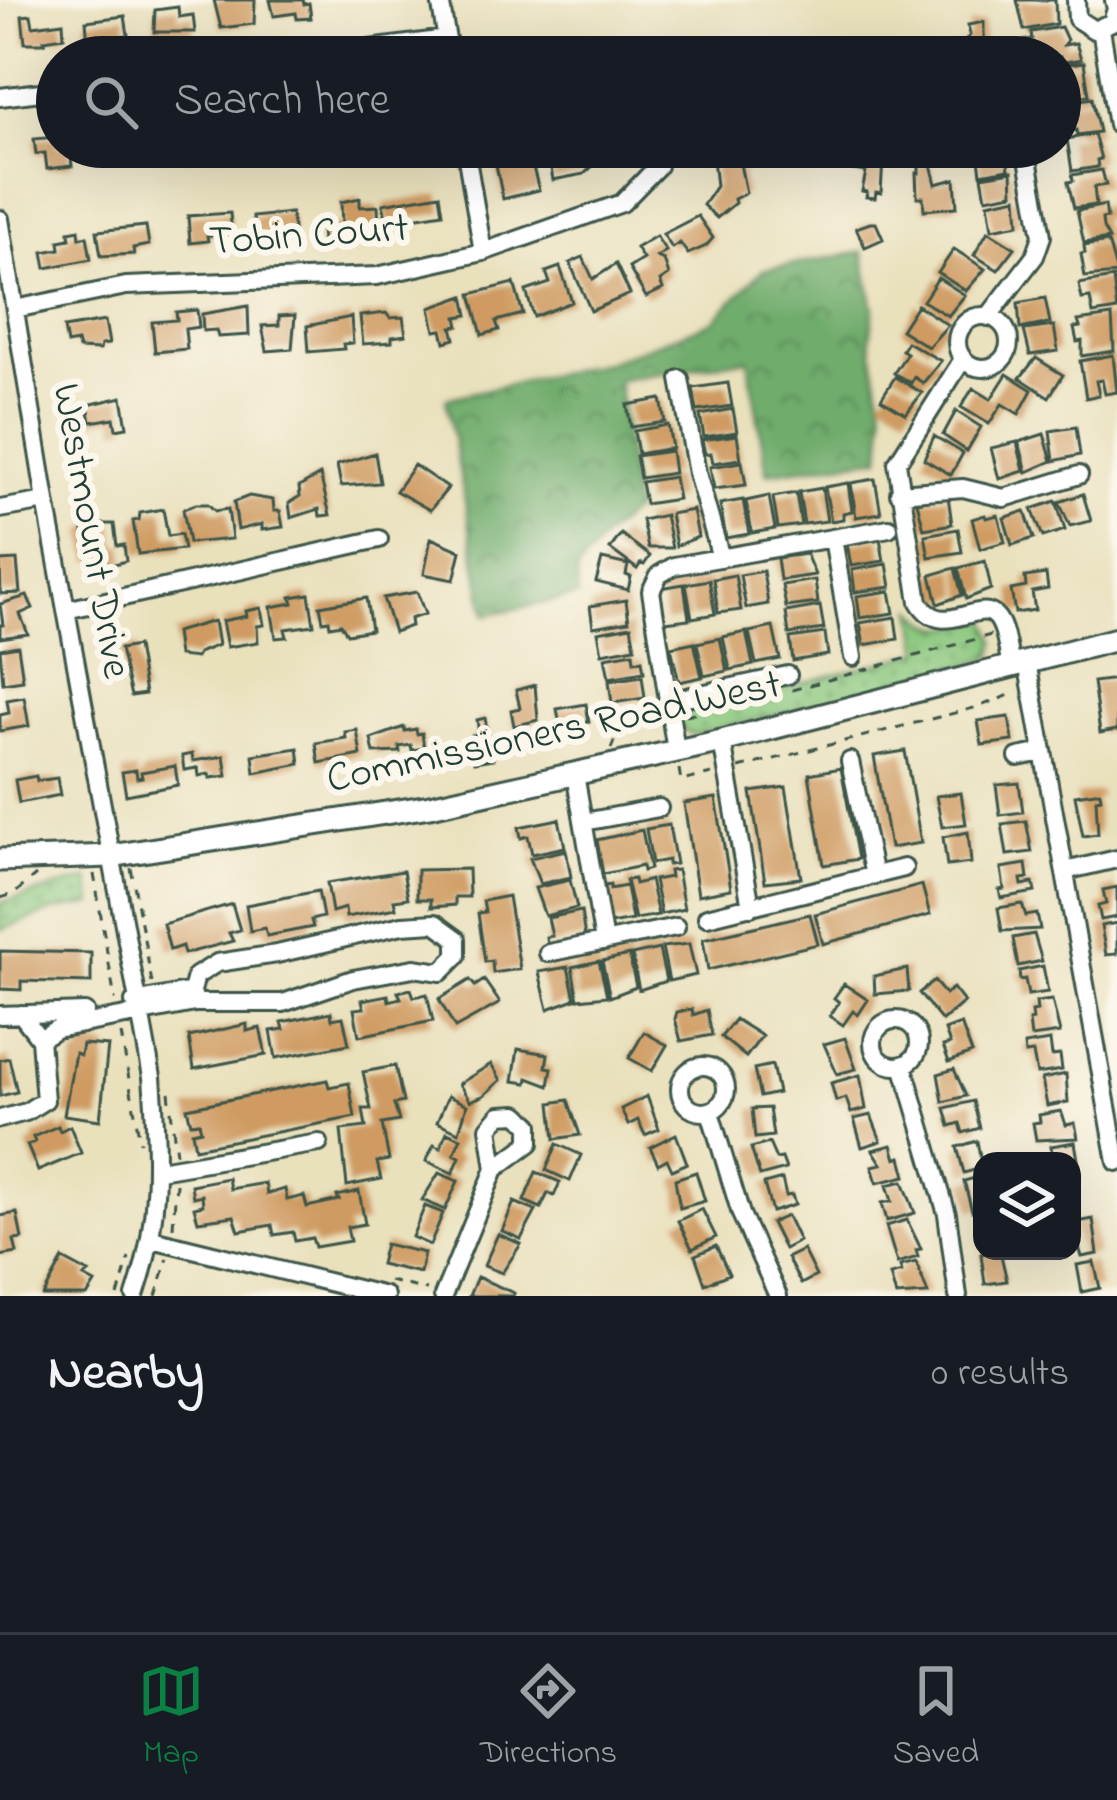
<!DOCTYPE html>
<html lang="en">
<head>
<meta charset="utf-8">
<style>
	:root { --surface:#171b24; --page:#20242c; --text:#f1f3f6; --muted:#9ea1a6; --line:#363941; --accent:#0b8043 }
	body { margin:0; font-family:"Indie Flower",sans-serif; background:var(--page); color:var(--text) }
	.controls { position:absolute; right:36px; bottom:36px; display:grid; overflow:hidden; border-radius:24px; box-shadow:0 12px 48px #0002 }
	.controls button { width:108px; height:108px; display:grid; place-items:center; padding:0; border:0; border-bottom:3px solid var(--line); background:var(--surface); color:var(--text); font:60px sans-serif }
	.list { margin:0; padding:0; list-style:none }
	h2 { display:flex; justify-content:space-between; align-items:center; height:156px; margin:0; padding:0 48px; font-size:51px }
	h2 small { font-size:39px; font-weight:400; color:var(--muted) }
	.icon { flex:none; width:66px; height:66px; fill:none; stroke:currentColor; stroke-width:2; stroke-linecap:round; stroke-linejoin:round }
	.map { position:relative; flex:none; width:1117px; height:1296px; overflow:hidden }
	.search { position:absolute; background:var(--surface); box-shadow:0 12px 48px #0002; left:36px; right:36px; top:36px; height:132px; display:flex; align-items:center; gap:30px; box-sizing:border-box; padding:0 42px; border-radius:66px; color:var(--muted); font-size:45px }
	.sheet { height:336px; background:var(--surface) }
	nav { display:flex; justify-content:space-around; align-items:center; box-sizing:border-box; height:168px; border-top:3px solid var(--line); background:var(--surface); font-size:33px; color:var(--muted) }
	nav a { display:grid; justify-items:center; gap:6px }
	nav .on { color:var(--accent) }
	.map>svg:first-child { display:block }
	.grass { fill:url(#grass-dots); stroke:#548258; stroke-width:3 }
	.forest { fill:url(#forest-crowns); stroke:#477450; stroke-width:3 }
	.building { fill:#cf9b62 }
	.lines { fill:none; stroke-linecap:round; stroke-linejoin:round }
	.minor-casing { stroke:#3d5548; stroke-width:22 }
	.major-casing { stroke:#3d5548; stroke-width:27 }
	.path { stroke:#3d5548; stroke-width:3; stroke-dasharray:9 9; stroke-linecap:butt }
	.minor { stroke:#fff; stroke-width:16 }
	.major { stroke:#fff; stroke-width:21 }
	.labels { text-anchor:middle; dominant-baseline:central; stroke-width:12; stroke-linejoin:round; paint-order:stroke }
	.street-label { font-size:42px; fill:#1f3d34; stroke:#fbf7ec }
</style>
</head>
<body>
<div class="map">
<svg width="1117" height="1296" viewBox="0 0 1117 1296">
	<defs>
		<pattern id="grass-dots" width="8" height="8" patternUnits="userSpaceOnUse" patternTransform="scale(3)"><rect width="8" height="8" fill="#8ac77d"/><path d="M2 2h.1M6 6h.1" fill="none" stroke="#70a367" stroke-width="1.8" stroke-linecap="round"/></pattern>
		<pattern id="forest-crowns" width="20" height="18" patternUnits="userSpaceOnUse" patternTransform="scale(3)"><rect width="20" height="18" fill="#6fac6c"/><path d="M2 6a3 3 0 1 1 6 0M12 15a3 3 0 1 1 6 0" fill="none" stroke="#5b8d5a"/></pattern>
	</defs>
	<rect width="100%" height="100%" fill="#fbf7ec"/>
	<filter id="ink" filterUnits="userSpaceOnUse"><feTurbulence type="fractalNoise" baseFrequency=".00833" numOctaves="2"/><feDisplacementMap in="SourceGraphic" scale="24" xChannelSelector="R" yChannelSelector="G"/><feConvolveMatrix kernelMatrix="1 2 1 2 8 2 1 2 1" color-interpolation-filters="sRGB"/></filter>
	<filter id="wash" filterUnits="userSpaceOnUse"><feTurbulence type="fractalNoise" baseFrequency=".004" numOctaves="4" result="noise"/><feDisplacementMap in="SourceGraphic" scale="48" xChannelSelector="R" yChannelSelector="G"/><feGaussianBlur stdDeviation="2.7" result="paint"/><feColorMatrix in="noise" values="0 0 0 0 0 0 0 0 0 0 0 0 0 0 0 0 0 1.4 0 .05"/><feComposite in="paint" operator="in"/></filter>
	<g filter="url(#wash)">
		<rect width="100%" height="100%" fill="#e9e0bc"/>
		<path class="grass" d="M914 608C938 639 952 626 987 618L996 641 992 657 885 688 692 735 681 728 680 717 688 705 789 682 791 686 921 652Z
			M89 879 93 904 52 911 0 930V903Z"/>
		<path class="forest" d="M863 252 874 309 870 340 884 413 881 457 767 473 748 359 618 380 634 511 603 538 577 570 578 596 486 615 446 399 610 361 712 322 763 270Z"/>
		<g id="blocks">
			<path class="building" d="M214 0H255L254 24 221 28Z
				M270 0H303L304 4 309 3 311 18 297 19 296 13 274 16Z
				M1017 0H1055L1056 24 1024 30Z
				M178 7 179 17 193 15 195 32H154L155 10Z
				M31 15 33 26 63 22 64 37 44 40 45 43H25L22 16Z
				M125 16 128 35 88 43 86 21Z
				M984 22V51L970 53 971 57H955L953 46 963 44 970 35 968 25Z
				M1061 27 1067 40 1064 45 1076 43 1081 59 1060 63V57H1028L1025 40 1032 39 1031 32Z
				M1084 62 1089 95 1065 99 1063 65Z
				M1092 98 1099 132 1077 135 1076 130 1066 132 1065 122 1060 123 1062 103Z
				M1094 134 1101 159 1097 160 1098 167 1072 171 1067 139Z
				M57 137V147H70L72 166 47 169 45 153 36 154 34 139Z
				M553 147 577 149 613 147 584 174 553 180 548 151Z
				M1005 147 1009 169 981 174 978 151Z
				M738 154 746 193 734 199 735 203 717 218 703 205 716 186 713 159Z
				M855 155 883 158 881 193 876 192 875 198 866 197 867 192 862 191 866 172 853 170Z
				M516 160 517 163 531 160 539 190 503 199 496 165Z
				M931 164 936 184 955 179 957 207 924 210 923 197H917L916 173H919V165Z
				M1102 170 1106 185 1094 187 1096 205 1074 208 1068 182 1073 181 1072 175Z
				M1012 171 1013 193 986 198 982 176Z
				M440 194 443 213 387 222 383 204Z
				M1017 197 1019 224 992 229 988 203Z
				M360 198V207L378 206 379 229 347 233 348 242 322 244 321 226 342 225 341 202Z
				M1105 205 1107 218 1102 219 1103 228 1109 239 1084 243 1077 211Z
				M230 213 232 234 207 236 208 241 190 243 188 216Z
				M291 213 294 235 274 239 275 245 257 247 253 217Z
				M698 216 713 238 706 246 688 254 680 243 672 248 663 234Z
				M870 223H876L883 239 865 247 856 228Z
				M146 226 149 245 133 248 134 254 101 256 97 231Z
				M79 230 80 238 87 236 91 259 46 268 43 252 60 249 59 241 70 239 69 232Z
				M988 231 1015 248 998 270 974 255Z
				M656 236 666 251 657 257 664 260 669 275 660 281 663 289 646 297 629 268 643 259 636 248Z
				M1108 242 1117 274 1085 277 1081 254 1085 253 1084 246Z
				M954 249 985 269 966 291 938 273Z
				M583 257 593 279 616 264 630 294 591 311 570 263Z
				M560 267 572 302 534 317 526 291 550 283 546 272Z
				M938 278 965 295 948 316 923 301Z
				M1113 278 1117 310 1093 314 1090 298 1082 299 1079 284Z
				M514 283 523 314 496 321 499 330 482 335 471 294Z
				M464 296 468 315 457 317 459 326 452 327 455 339 445 342 442 330 435 331 430 308Z
				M1045 298 1050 323 1020 329 1018 303Z
				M917 305 948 325 928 347 901 330Z
				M248 306 249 335 218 337 216 330 203 331 202 314Z
				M197 310 199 327 185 329 187 349 155 352 152 322 177 320 176 312Z
				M386 313 390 318 403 317 406 335 392 337V342L363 344 360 316Z
				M295 315 292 349 267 351 262 326 279 325V316Z
				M1112 316 1114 351 1082 356V341L1077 342 1074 328 1080 327 1078 321Z
				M351 317 353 343 343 344 344 349 309 352 307 326Z
				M105 321 109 344 101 345 100 350 79 349 77 342 67 344 64 328Z
				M1054 326 1058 351 1030 355 1024 330Z
				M907 342 941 361 923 383 914 377 911 383 894 373 907 353 902 350Z
				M1113 355 1117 392 1105 394 1102 380 1096 381 1099 395 1086 398 1080 361Z
				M1036 358 1063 375 1049 397 1020 378Z
				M1007 374 1032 390 1019 414 1002 404 989 424 961 407 973 388 991 399Z
				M895 377 922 393 906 414 881 399Z
				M728 383 732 406 697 411 693 388Z
				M122 397 127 427 116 429 114 418 91 422 88 405Z
				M661 399 665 422 631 427 627 405Z
				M733 409 737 432 704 437 700 415Z
				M956 411 981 427 967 451 943 435Z
				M668 425 672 448 638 454 634 431Z
				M1076 427 1080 455 1054 461 1050 431Z
				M1044 434 1052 461 1027 472 1019 442Z
				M737 435 741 459 713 463 711 453 705 454 702 440Z
				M934 436 963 453 951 475 924 459Z
				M1017 442 1024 471 999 479 991 448Z
				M671 451 674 473 640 478 636 456Z
				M375 453 380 483 341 486 337 465Z
				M742 462 746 485 714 489 710 467Z
				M414 465 448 488 430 510 396 491Z
				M320 475 330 515 320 516 319 509 291 518 289 503 300 496 299 487Z
				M674 477 678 499 645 504 641 482Z
				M875 479 881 513 856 517 851 483Z
				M848 483 852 511 843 513V519L831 521 825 487Z
				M822 488 827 521 804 524 799 492Z
				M796 493 801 525 778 528 773 497Z
				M1083 494 1091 521 1070 526 1059 502Z
				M249 496 273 500 274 511H280L283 527 262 530V524L238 530 234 502Z
				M769 496 775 529 752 533 746 501Z
				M948 496 952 524 924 529 917 502Z
				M743 500 749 534 726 538 720 504Z
				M1056 501 1065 530 1043 537 1032 509Z
				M196 504H208L215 511 228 509 232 539 189 543 183 509Z
				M163 509 168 536 181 534 184 549 138 554 133 521 139 520 140 513Z
				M693 510 698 537 676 546 670 514Z
				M1025 511 1034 538 1012 545 1004 518Z
				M665 515 672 548H648L642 520Z
				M985 515 986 518 998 515 1005 542 980 549 972 519Z
				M107 524H114L117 546 124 545 126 561 107 566 106 559 89 562 83 531 91 525Z
				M958 529 962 552 929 557 925 535Z
				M621 534 650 556 644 565 641 563 637 569 610 549Z
				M431 538 461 551 454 580 424 574Z
				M880 538 884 561 851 566 847 543Z
				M806 554 815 575 780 580 777 558Z
				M602 559 628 565 626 575 631 577 628 590 596 582Z
				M17 560 20 593 1 594 0 561Z
				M985 561 991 589 966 599 958 568Z
				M887 564 891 587 855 592 852 570Z
				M955 568 962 595 938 604 931 575Z
				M763 571 768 604 746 608 740 575Z
				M1046 574 1048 589 1032 592 1035 610 1015 613 1011 590 1026 587 1025 577Z
				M735 575 741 610 718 613 713 579Z
				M709 580 715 614 692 618 686 584Z
				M815 580 818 603 786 607 782 585Z
				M684 584 689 619 665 622 660 588Z
				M890 591 894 613 860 618 857 596Z
				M417 592 425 614 410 619 411 626 394 632 383 598Z
				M309 594 314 625 285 629 287 637 276 638 271 607 293 603 291 597Z
				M27 596 33 608 20 614 28 634 0 638V625H3L0 604Z
				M366 598 371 630 347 634 341 624 330 626 329 620 323 621 320 606Z
				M626 600 629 621 593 627 590 606Z
				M820 606 824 629 789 634 786 612Z
				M261 608 264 625 257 626 258 642 227 647 222 621 247 616 246 611Z
				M895 617 898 639 864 645 860 623Z
				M214 621 218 645 198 653 196 658 178 656 175 632Z
				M631 626 635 647 602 653 598 632Z
				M773 627 780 659 756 664 749 632Z
				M746 632 753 665 730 670 723 637Z
				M825 633 828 655 793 661 790 638Z
				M720 638 727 671 704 676 697 643Z
				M694 642 702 677 679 682 671 647Z
				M18 646 23 680 3 683 0 649Z
				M137 646 145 694 131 696 120 649Z
				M633 652 634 661 642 660 644 672 609 678 605 657Z
				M642 676 645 698 612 703 609 681Z
				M1117 679V730L1100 733 1093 682Z
				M535 685 538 720 514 726 511 710 520 708 516 690Z
				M24 697 29 726 0 731V715L9 713 7 700Z
				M586 704 589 722 560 724 557 709Z
				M1009 717 1013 741 982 745 978 721Z
				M485 718 493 759 474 762 472 735 479 734 477 720Z
				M404 727 405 731 416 729 417 734 422 733 424 748 412 750 411 745 399 747 400 752 374 753 371 739Z
				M357 730 361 755 319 763 316 743 346 738 345 732Z
				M298 748 300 764 255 773 253 755Z
				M905 751 921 843 890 848 874 756Z
				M192 754 193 761 224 756 227 776 210 778 209 774 199 776 198 768 184 770 182 756Z
				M175 766 178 785 126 795 122 772 136 770 137 778 142 777 141 772Z
				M841 768 858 859 824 865 809 774Z
				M36 776 37 781 57 778 60 795 19 803 15 780Z
				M1019 783 1023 812 1000 815 996 785Z
				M786 787 801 878 765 882 751 792Z
				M1095 792H1100L1101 798 1096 799 1098 834 1083 836 1075 795Z
				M961 793 966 824 942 827 936 796Z
				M716 798 731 889 698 895 684 803Z
				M559 819 565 847 532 854 528 836 521 838 519 827Z
				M1026 821 1032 852 1007 855 1002 824Z
				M669 825 676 864 668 865V860L652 863 646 829Z
				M642 830 650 869 643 871 642 866 603 874 597 840Z
				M968 832 971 863 947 866 943 837Z
				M566 850 571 877 540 884 530 858Z
				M1026 864 1028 878 1021 879 1022 885 1033 883 1035 892 1001 898 999 890 1004 889 1001 868Z
				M468 869 469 897H455V905L431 907V899H417V870Z
				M677 870 684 909 661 914 654 880 670 877 669 871Z
				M403 871 408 898 394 900 396 908 346 917 345 908 332 912 327 883Z
				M634 879 635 884 650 880 658 915 635 919 626 880Z
				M570 880 577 908 545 916 535 888Z
				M610 885V889L626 886 632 920 610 924 603 886Z
				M922 885 930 915 823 944 815 914Z
				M1117 887V917L1101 920 1098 906 1106 904 1103 890Z
				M318 891 323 917 311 920 313 927 267 936 265 928 250 931 246 905Z
				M508 896 520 969 493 973 492 961 485 962 478 913 485 912 483 901Z
				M232 904 240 930 229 933 233 941 184 954 182 946 170 950 163 924Z
				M1022 904 1026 916 1037 914 1040 929 1002 931 998 908Z
				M581 911 585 938 547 946 546 937 552 936 548 918Z
				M810 914 818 944 708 970 703 939Z
				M1117 923V954L1106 955 1101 926Z
				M1034 934 1042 961 1018 966 1013 938Z
				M689 944 696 975 669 981 662 947Z
				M659 949 666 981 639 990 632 955Z
				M0 951 91 953V983L21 981V990L0 989Z
				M629 955 636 987 610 997 602 961Z
				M599 961 607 996 578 999 572 967Z
				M1043 966 1048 992 1028 995 1025 979 1020 980 1019 971Z
				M568 967 575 999 548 1009 539 972Z
				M907 969 909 991 875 994 874 976Z
				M470 980 475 986 484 980 500 1003 455 1028 439 999Z
				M934 981 945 994 953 988 964 1002 942 1021 919 993Z
				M844 984 868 1000 858 1015 853 1011 843 1025 830 1016 839 1002 834 998Z
				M411 989 414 997 427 994 433 1021 359 1036 354 1009 364 1008 362 1000 388 995 389 1001 401 998 398 992Z
				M1052 1000 1060 1033 1031 1037 1029 1021 1033 1020 1032 1012 1037 1011 1036 1002Z
				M692 1009 693 1015 707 1010 712 1035 681 1041 675 1019 677 1012Z
				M331 1012 332 1019 343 1017 349 1044 276 1058 271 1031 284 1029 282 1022Z
				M735 1019 762 1036 746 1057 721 1037Z
				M247 1024V1031L260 1028 266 1055 194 1069 189 1037Z
				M961 1024 972 1053 949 1062 943 1046 950 1044 945 1030Z
				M644 1032 667 1045 652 1071 629 1058Z
				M845 1038 856 1069 837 1074 824 1044Z
				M1050 1041 1052 1056 1060 1055 1062 1070 1037 1074 1033 1053 1025 1054 1024 1045Z
				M82 1044 108 1046 100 1120 64 1115 75 1053 80 1055Z
				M518 1049 548 1054 546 1067 552 1068 549 1086 528 1078 527 1083 513 1081Z
				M9 1058 17 1092 0 1096V1060Z
				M491 1064 501 1080 483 1096 470 1101 459 1084Z
				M772 1065 778 1093 760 1097 754 1069Z
				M395 1066 403 1102 394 1104 399 1121 382 1124 389 1160 377 1162 381 1179 347 1186 341 1130 366 1127 363 1109H371L363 1072Z
				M954 1069 966 1096 943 1102 938 1074Z
				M1066 1074 1068 1102 1047 1106 1042 1079Z
				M860 1075 866 1109 851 1113 846 1098 836 1101 831 1083Z
				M327 1080 329 1087 349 1083 355 1117 195 1148 192 1132 201 1130 199 1122 191 1123 187 1108Z
				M448 1096 467 1105 459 1132 437 1122Z
				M647 1096 659 1129 645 1135 638 1120 628 1125 621 1109Z
				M568 1100 580 1135 555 1139 551 1103Z
				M973 1101 980 1128 963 1133 960 1123 950 1126 945 1108Z
				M769 1108 773 1136 755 1138 752 1109Z
				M1061 1111 1066 1125 1075 1123 1078 1138 1036 1140 1033 1123 1040 1122 1039 1115Z
				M871 1115 881 1141 862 1147 854 1119Z
				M58 1126 60 1131 70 1126 81 1153 38 1171 27 1145 35 1142 33 1137Z
				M447 1132 461 1138 454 1154 460 1157 453 1173 426 1161 434 1145 440 1148Z
				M676 1134 687 1163 672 1170 667 1159 658 1164 650 1147Z
				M977 1141 982 1168 964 1173 957 1147Z
				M1075 1142 1080 1172 1072 1173V1161L1053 1160 1051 1146Z
				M769 1143 776 1159 782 1158 786 1169 760 1176 751 1148Z
				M557 1144 581 1155 570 1181 546 1170Z
				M892 1145 896 1159 901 1157 906 1176 877 1183 872 1166 882 1164 873 1150Z
				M536 1172 560 1182 554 1196 548 1193 541 1208 524 1201Z
				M696 1172 705 1201 680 1208 675 1179Z
				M439 1173 458 1181 445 1210 422 1200Z
				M982 1176V1208L972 1211 964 1181Z
				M228 1178 230 1189 265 1183 267 1194 285 1189 287 1200 304 1196 307 1207 339 1200 337 1196 359 1191 365 1224 347 1227 350 1241 315 1247 312 1238 295 1241 293 1232 274 1235 272 1225 239 1231 234 1216 198 1221 194 1207 203 1205 202 1195 193 1197 191 1185Z
				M782 1179 786 1196 792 1195 795 1205 772 1212 764 1184Z
				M903 1181 915 1213 887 1221 882 1203 892 1201 887 1185Z
				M514 1202 536 1211 521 1239 502 1231Z
				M425 1206 443 1213 430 1245 412 1237Z
				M702 1209 716 1237 692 1249 678 1221Z
				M17 1213 22 1239 14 1240 17 1253 0 1256V1216Z
				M787 1216 799 1241 784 1249 771 1223Z
				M1093 1219 1098 1254 1082 1257 1072 1223Z
				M907 1220 921 1249 916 1250 918 1257 897 1263 886 1226Z
				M498 1234 521 1244 502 1273 484 1266Z
				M385 1244 424 1253 420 1273 380 1264Z
				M716 1246 729 1274 705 1284 695 1255Z
				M803 1250 816 1276 801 1284 787 1258Z
				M1000 1251 1007 1281 985 1284 981 1254Z
				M63 1259 89 1273 84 1277 95 1283 87 1296H43Z
				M916 1262 928 1294 896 1296 890 1275 902 1272 900 1266Z
				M1094 1262 1100 1288 1082 1292 1077 1265Z
				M477 1277 514 1293 513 1296H469Z"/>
		</g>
	</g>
	<g filter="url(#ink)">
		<use href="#blocks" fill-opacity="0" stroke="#3d5548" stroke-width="3"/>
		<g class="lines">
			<g class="minor-casing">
				<path id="minor" d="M440 0 450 57
					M1076 0 1077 19 1094 30 1112 22 1116 9 1114 0
					M1101 29 1117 125
					M307 57 447 39
					M0 97 57 90
					M465 147 483 252
					M0 219 46 501 152 1077C158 1156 161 1220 135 1296
					M15 309 126 286 377 276 483 252 622 203 658 166
					M957 342a26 26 0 1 1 52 0a26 26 0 1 1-52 0Z
					M988 317 1035 256 1042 236 1028 159
					M963 359 897 463 919 602C946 646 986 585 1002 627 1007 639 1008 654 1011 666
					M680 379 697 473 721 558
					M899 493 963 488 1004 498 1079 475
					M0 509 46 501
					M833 538 853 657
					M66 610 379 539
					M1027 662 1117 1162
					M668 701 788 675
					M722 741 751 907
					M676 751 651 591 659 575 674 566 889 528
					M1018 757 1043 752
					M850 761 874 876
					M575 774 604 942
					M584 822 659 808
					M1065 871 1117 859
					M707 917 904 868
					M548 953 676 927
					M134 1002 192 991
					M0 1015 85 1012
					M873 1043a23 23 0 1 1 46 0a23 23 0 1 1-46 0Z
					M40 1039 56 1029 195 1003H283L353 979 414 968 441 972 457 956V939L435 923 402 925 277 954 217 963 196 976 192 991 195 1003
					M903 1065 947 1214 958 1296
					M680 1089a23 23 0 1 1 46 0a23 23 0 1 1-46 0Z
					M710 1112 741 1214 778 1296
					M0 1119 26 1112 45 1100 40 1039 21 1014
					M159 1170 319 1143
					M152 1239 385 1296
					M443 1296 495 1169 530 1143V1125L517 1114 500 1115 489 1128 495 1169"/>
			</g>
			<g class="major-casing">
				<path id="major" d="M0 860 111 856 430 806 722 741 1117 639"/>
			</g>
			<path class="path" d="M792 690 991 635
				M686 715 759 698
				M611 749 618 731 654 723
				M739 768 978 707 1015 693
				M679 769 681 781 712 774
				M131 868 152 983
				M94 874 115 1000
				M0 898 14 894 36 875
				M121 1034 140 1142
				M169 1092 176 1154
				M173 1227 176 1183
				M389 1281 427 1290
				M118 1296 129 1258
				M156 1296 168 1258"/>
			<use href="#minor" class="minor"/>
			<use href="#major" class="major"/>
		</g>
	</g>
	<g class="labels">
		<g class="street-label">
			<text transform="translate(309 236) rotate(-4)">Tobin Court</text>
			<text transform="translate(90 531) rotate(80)">Westmount Drive</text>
			<text transform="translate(554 733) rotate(-12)">Commissioners Road West</text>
		</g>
	</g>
</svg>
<div class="controls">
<button><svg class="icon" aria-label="layers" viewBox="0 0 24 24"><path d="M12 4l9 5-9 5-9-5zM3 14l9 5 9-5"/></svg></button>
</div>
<div class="search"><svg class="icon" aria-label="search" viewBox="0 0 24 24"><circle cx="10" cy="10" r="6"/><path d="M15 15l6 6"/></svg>Search here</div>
</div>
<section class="sheet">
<h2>Nearby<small>0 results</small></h2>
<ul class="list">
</ul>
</section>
<nav>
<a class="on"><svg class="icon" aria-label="map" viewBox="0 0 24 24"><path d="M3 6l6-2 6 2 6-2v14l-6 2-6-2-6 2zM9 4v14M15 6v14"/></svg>Map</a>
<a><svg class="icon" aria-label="directions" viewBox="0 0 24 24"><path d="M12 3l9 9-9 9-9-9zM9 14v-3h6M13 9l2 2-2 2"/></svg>Directions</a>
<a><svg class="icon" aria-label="saved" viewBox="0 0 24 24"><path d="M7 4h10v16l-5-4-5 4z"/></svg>Saved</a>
</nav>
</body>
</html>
